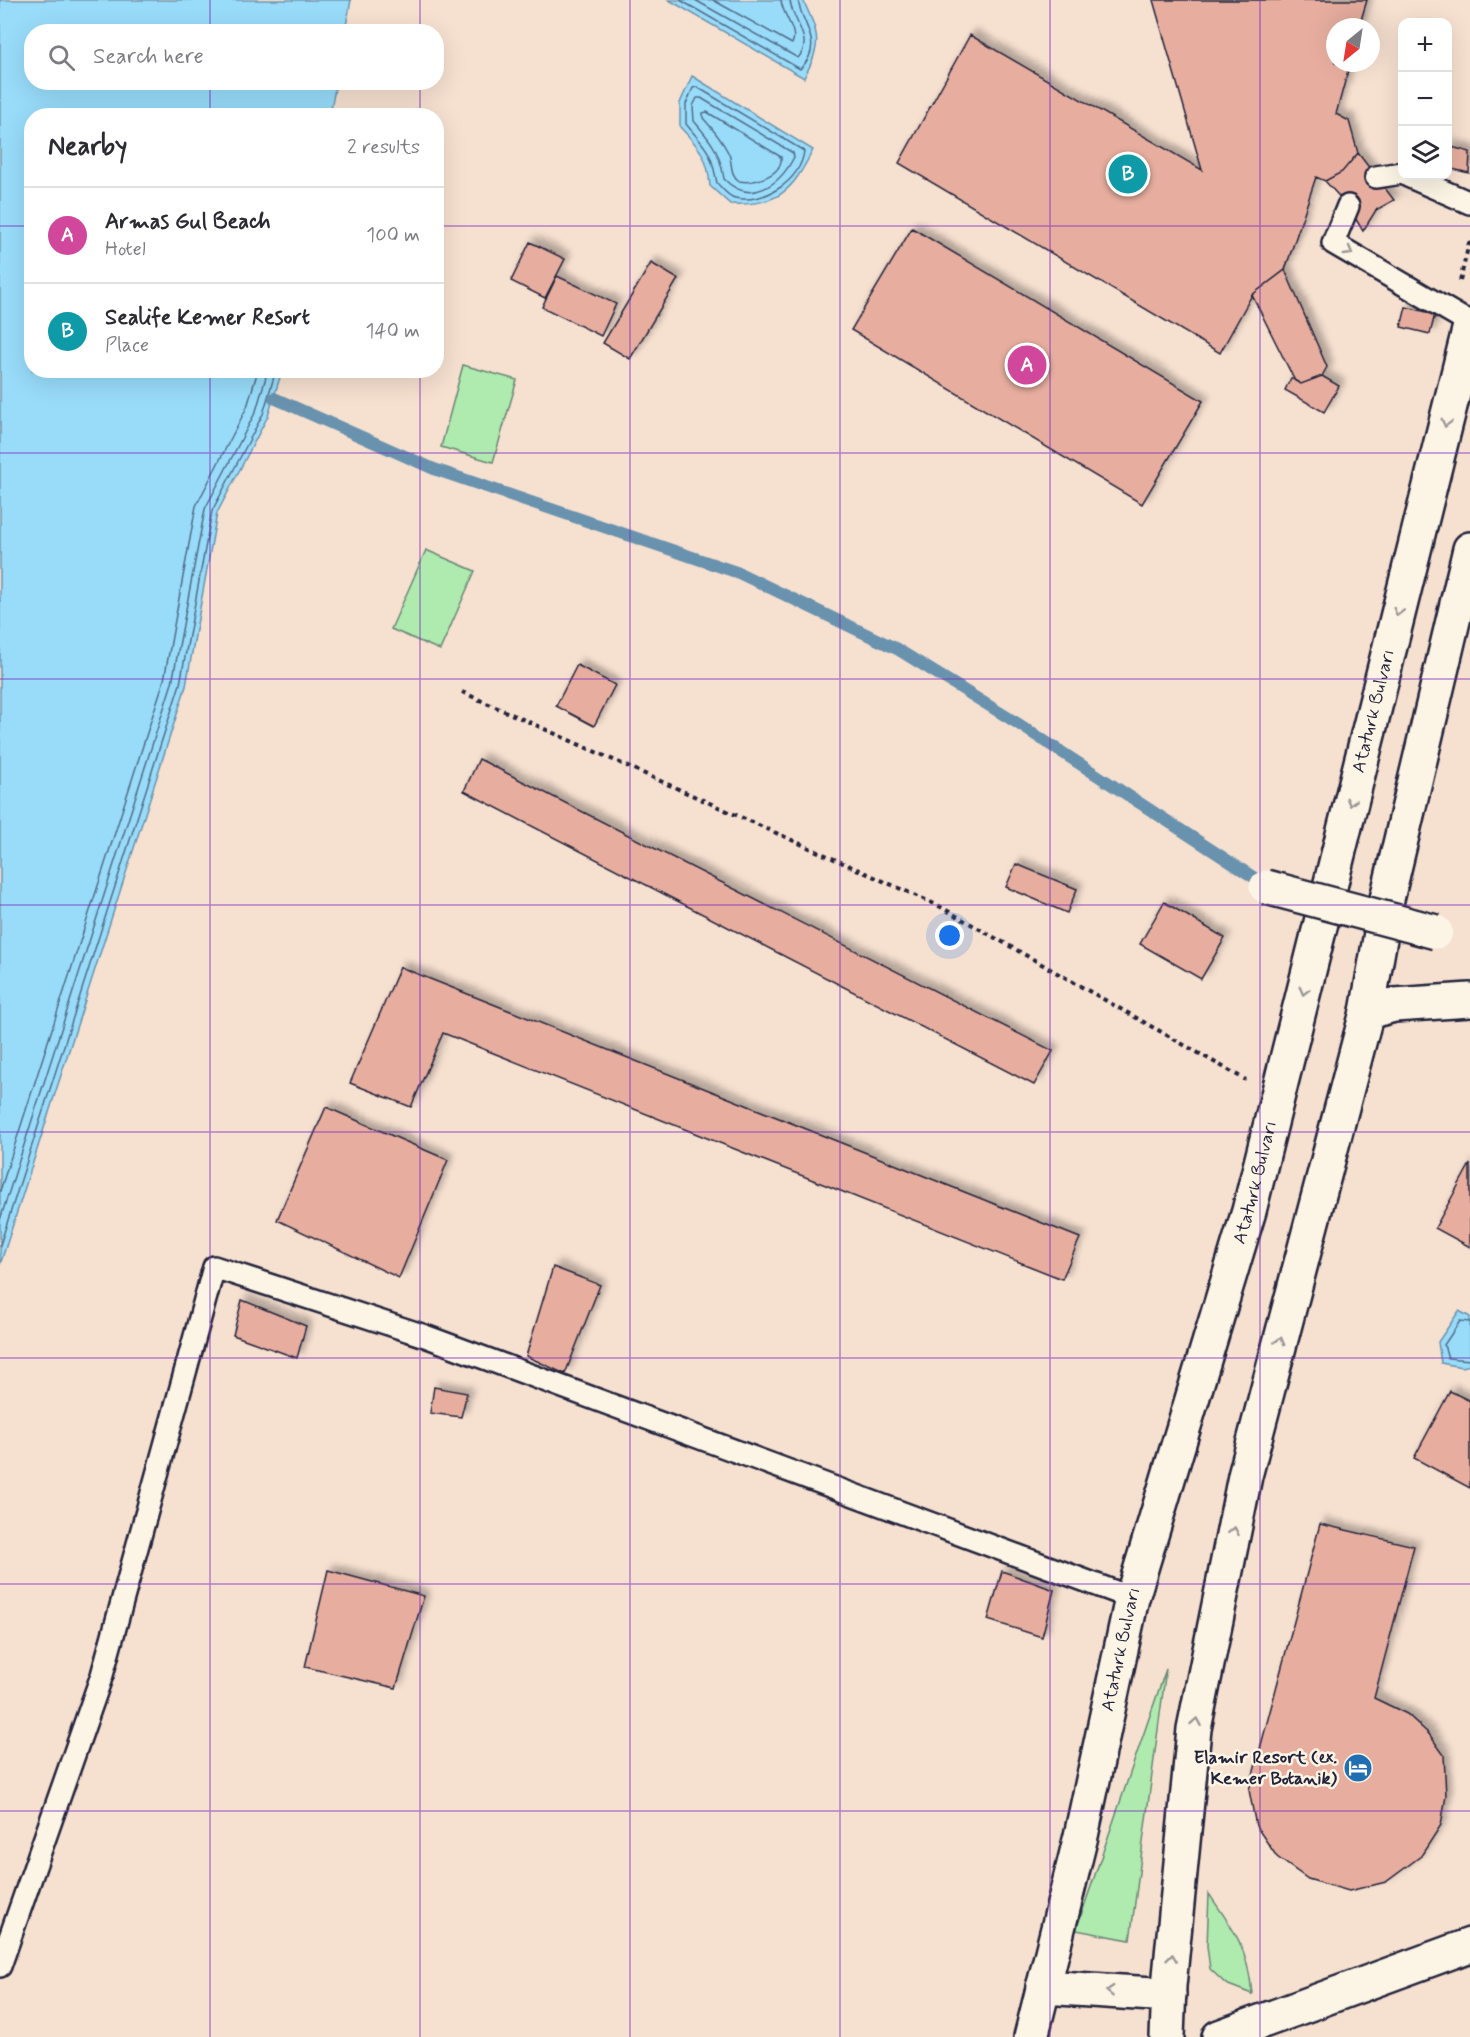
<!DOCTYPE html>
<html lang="en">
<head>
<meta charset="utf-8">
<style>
	:root { --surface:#fff; --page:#f2f2f3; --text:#2b2b33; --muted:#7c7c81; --line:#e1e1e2; --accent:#0b8043 }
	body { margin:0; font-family:Mynerve,sans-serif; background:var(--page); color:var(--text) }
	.controls { position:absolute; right:18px; top:18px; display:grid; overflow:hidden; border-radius:12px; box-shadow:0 6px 24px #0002 }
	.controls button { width:54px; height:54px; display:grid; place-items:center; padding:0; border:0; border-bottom:2px solid var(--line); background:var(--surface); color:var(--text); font:30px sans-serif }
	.compass { position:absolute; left:1326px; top:18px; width:54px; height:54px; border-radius:50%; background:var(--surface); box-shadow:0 6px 24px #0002; rotate:210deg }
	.you { position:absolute; left:950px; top:936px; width:21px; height:21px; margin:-15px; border:4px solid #fff; border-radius:50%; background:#1a73e8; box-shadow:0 0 0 9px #1a73e833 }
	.badge { display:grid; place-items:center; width:39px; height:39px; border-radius:50%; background:var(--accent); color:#fff; font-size:20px; font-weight:700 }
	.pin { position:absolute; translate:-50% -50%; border:3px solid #fff; box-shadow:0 2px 6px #0006 }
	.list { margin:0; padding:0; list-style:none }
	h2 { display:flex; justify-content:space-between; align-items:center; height:78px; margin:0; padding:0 24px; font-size:26px }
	h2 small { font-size:20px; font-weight:400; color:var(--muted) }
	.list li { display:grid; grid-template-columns:39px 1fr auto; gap:18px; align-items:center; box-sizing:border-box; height:96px; padding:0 24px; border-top:2px solid var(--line) }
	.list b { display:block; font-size:22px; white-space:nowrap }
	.list p { margin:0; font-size:20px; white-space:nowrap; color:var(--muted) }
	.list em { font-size:20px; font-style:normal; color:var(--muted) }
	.icon { flex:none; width:33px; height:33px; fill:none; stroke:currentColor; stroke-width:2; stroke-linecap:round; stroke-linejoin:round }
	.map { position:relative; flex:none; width:1470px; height:2037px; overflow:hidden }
	.search { position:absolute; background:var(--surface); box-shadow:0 6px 24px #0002; left:24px; top:24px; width:420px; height:66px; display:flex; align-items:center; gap:15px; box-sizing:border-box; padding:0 21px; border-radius:24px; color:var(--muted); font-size:22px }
	.panel { position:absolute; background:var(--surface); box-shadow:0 6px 24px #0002; left:24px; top:108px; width:420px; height:270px; border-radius:24px }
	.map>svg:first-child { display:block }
	.green { fill:#afeaaf; stroke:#688675; stroke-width:1.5 }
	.water { fill:#98dcfa; stroke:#6992ae; stroke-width:1.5 }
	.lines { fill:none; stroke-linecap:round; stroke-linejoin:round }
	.shore { stroke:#516c87; stroke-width:1.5 }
	.stream { stroke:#6992ae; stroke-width:12 }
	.building { fill:#e7ae9f; stroke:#22223b; stroke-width:1.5; filter:url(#shadow) }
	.lane-casing { stroke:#22223b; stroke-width:26 }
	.street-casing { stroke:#22223b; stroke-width:38 }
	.secondary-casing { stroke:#22223b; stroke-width:38 }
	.path { stroke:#22223b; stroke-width:4; stroke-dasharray:4.5 4.5; stroke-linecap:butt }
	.lane { stroke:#fcf5e5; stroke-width:21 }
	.street { stroke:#fcf5e5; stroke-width:33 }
	.secondary { stroke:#fcf5e5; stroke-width:33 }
	.street-bridge-casing { stroke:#22223b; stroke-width:38; stroke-linecap:butt }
	.street-bridge { stroke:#fcf5e5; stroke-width:33 }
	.oneway { stroke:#9a9698 }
	.grid { fill:none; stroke:#7b2cbf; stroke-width:1.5; stroke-opacity:0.55 }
	.labels { text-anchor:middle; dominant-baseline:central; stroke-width:5; stroke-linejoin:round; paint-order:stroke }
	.street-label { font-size:18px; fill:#22223b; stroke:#fcf5e5 }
	.poi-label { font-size:18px; font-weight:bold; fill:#22223b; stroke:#fcf5e5; text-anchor:end }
</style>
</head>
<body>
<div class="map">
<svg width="1470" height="2037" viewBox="0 0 1470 2037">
	<defs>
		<filter id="shadow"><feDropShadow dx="5.5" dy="-5.5" stdDeviation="3" flood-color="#0004"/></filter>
	</defs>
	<rect width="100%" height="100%" fill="#f6e0d0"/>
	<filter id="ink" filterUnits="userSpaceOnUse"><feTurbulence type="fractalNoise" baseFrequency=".0167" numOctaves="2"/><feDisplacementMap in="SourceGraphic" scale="12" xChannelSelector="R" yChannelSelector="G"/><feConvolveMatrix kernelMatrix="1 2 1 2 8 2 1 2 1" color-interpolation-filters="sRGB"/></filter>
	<g filter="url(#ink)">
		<path class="green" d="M463 365 517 380 493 462 441 447Z
			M426 550 475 571 440 650 391 629Z
			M1166 1669 1130 1940 1076 1930Z
			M1209 1894C1235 1931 1248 1948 1252 1994L1226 1984 1210 1969 1207 1946Z"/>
		<path class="water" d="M0 0H351L345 31 32 32V82L336 83 330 115 32 116V370L282 371 268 416 217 513 186 686 0 1265Z
			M669 0H803C820 36 822 43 804 78Z
			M692 76 813 150C792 191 779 206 730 204L710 186C708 157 700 148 680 127V103Z
			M1459 1311 1470 1317V1365L1462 1367 1441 1363 1438 1342Z"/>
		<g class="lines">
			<path class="shore" d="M680 0 800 69C826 44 801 24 798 0
				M695 0 798 58C815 39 791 20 790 0
				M713 0 792 44C799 31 782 15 781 0
				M697 87 804 151C801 181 764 204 735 198 728 197 722 188 717 183 710 148 708 151 686 124V104L693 88Z
				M697 98H701L793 153 794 157C780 185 750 206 724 179 720 152 712 142 694 121L693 106Z
				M707 112 781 157C783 175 754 184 739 181 729 173 733 165 729 154 722 140 713 129 703 118V113Z
				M0 1191 164 680 196 506 247 407 258 370
				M0 1220 172 683 205 509 256 411 268 370
				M0 1245 180 684 212 511 263 414 276 370
				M1470 1322 1460 1321 1444 1345 1448 1358 1470 1360"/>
			<path class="stream" d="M274 398 434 469 739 573 897 649 1017 723 1267 886"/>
		</g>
		<path class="building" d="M1153 0H1367L1359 27H1335V63H1350L1336 114 1349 121 1358 153 1342 172 1325 181 1316 177 1285 270 1252 295 1220 353 899 163 970 35 1202 170Z
			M1448 146 1470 152 1469 173 1448 168Z
			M1358 153 1394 200 1376 210 1363 231 1348 206 1325 181 1342 172Z
			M912 228 1203 401 1142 504 851 330Z
			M530 242 565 259 545 298 511 281Z
			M651 263 678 279 630 359 603 343Z
			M1285 270 1327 367 1322 376 1301 384 1295 381 1252 295Z
			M557 276 616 304 601 336 542 307Z
			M1406 307 1435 314 1430 334 1401 327Z
			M1322 376 1339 386 1324 412 1285 390 1291 378 1301 384Z
			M577 665 615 685 594 726 556 706Z
			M479 759 1053 1051 1034 1085 464 791Z
			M1016 864 1077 889 1067 913 1006 887Z
			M1164 902 1225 938 1201 979 1140 944Z
			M400 967 1080 1238 1062 1279 443 1033 411 1107 350 1083Z
			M326 1107 448 1160 399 1278 277 1220Z
			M1470 1164V1247L1435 1228Z
			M553 1267 600 1285 565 1374 526 1356Z
			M242 1300 306 1326 297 1358 233 1335Z
			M434 1387 467 1393 461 1417 430 1413Z
			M1450 1391 1470 1401V1488L1414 1458Z
			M1320 1524 1414 1546 1374 1698 1407 1714 1429 1734 1444 1755 1446 1796 1441 1825 1421 1856 1386 1882 1349 1891 1308 1879 1277 1857 1256 1826 1249 1790Z
			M328 1570 424 1596 396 1688 305 1667Z
			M1002 1571 1054 1590 1042 1637 988 1620Z"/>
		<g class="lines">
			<g class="lane-casing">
				<path id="lane" d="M1408 176 1470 203
					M1376 177 1402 173
					M1348 206 1333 243 1470 323
					M0 1966 102 1675 214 1267 425 1336 1132 1598"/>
			</g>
			<g class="street-casing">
				<path id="street" d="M1367 1012 1394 1005 1470 1000
					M1219 2037 1470 1945"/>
			</g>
			<g class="secondary-casing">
				<g id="secondary">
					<path d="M1043 1987 1169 1995"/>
					<path id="s1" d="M1031 2037 1081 1836 1132 1598 1249 1211 1470 326"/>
					<path d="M1167 2037 1169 1986 1194 1729 1245 1476 1367 1012 1387 899 1470 549"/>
				</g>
			</g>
			<path class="path" d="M1460 281 1470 239
				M462 692 939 906 1246 1080"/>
			<use href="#lane" class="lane"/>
			<use href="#street" class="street"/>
			<use href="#secondary" class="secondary"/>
			<g class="street-bridge-casing">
				<path id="street-bridge" d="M1266 887 1436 932"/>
			</g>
			<use href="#street-bridge" class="street-bridge"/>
		</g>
		<defs><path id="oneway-chevron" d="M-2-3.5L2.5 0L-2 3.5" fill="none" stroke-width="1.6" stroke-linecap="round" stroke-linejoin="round" transform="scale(1.5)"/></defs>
		<g class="oneway">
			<use href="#oneway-chevron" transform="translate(1349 252) rotate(30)"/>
			<use href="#oneway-chevron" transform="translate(1446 423) rotate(104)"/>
			<use href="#oneway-chevron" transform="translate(1398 612) rotate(104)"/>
			<use href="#oneway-chevron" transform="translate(1351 802) rotate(104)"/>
			<use href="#oneway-chevron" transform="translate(1304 991) rotate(104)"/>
			<use href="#oneway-chevron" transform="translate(1280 1341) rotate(-75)"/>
			<use href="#oneway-chevron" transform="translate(1234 1531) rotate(-79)"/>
			<use href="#oneway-chevron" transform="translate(1196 1722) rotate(-80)"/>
			<use href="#oneway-chevron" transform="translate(1172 1958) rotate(-84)"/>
			<use href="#oneway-chevron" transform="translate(1110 1991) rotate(-177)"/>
		</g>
	</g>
	<path class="grid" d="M210 0V32M420 0V32M630 0V2037M840 0V2037M1050 0V2037M1260 0V2037M210 82V116M420 82V116M0 226H32M436 226H1470M210 370V2037M420 370V2037M0 453H1470M0 679H1470M0 905H1470M0 1132H1470M0 1358H1470M0 1584H1470M0 1811H1470"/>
	<defs>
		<g id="hotel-disc" transform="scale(1.5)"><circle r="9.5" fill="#1f6fb2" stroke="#fcf5e5"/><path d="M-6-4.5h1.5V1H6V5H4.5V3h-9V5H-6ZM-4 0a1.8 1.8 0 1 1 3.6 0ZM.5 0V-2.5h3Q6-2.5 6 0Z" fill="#fff"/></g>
	</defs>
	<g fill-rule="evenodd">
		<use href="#hotel-disc" x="1358" y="1768"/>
	</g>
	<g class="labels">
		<g class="street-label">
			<text stroke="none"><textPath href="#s1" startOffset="1370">Ataturk Bulvarı</textPath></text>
			<text stroke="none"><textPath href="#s1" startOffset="884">Ataturk Bulvarı</textPath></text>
			<text stroke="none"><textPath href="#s1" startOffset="398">Ataturk Bulvarı</textPath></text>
		</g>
		<g class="poi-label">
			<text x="1337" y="1758">Elamir Resort (ex.<tspan x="1337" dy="21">Kemer Botanik)</tspan></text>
		</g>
	</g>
</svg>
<div class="controls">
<button>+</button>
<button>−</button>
<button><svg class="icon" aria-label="layers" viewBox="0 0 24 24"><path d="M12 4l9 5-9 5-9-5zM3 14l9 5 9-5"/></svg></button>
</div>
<svg class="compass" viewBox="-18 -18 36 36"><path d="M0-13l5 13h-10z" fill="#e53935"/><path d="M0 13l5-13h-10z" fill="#7c7c81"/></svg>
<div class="you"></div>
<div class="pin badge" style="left:1027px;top:365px;background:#d1479c">A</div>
<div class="pin badge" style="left:1128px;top:174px;background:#0f9aa8">B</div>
<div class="search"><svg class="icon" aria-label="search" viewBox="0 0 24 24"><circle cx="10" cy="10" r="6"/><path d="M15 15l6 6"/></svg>Search here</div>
<section class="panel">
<h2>Nearby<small>2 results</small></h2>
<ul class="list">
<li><span class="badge" style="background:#d1479c">A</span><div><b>Armas Gul Beach</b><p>Hotel</p></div><em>100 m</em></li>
<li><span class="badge" style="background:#0f9aa8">B</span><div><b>Sealife Kemer Resort</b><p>Place</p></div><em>140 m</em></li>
</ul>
</section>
</div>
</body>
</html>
